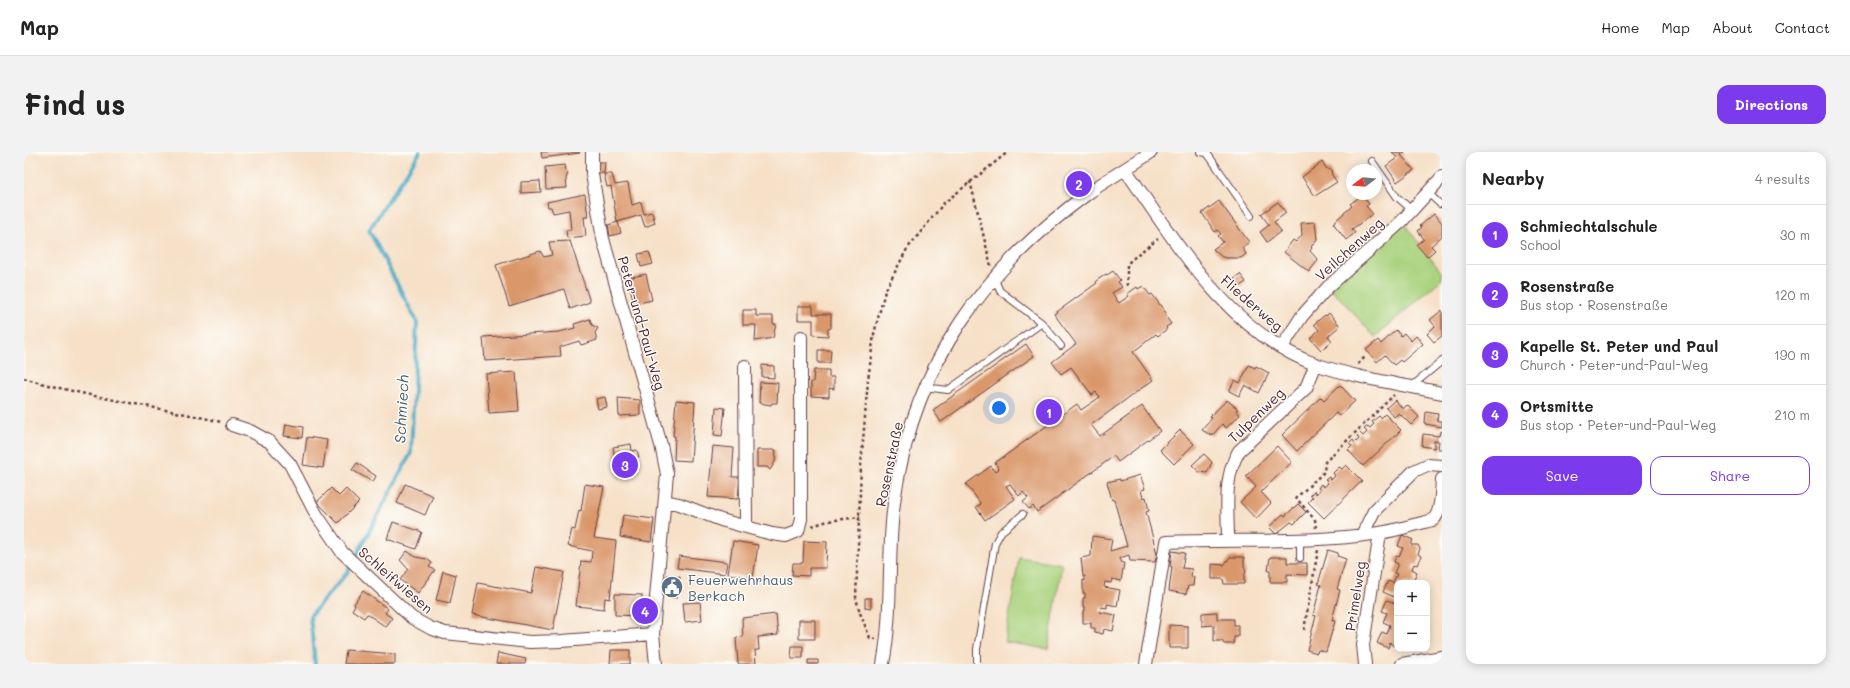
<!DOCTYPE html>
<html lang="en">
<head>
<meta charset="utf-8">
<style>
	:root { --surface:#fff; --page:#f2f2f2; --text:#222; --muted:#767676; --line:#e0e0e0; --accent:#7c3aed }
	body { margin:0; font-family:Mali,sans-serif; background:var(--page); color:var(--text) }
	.controls { position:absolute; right:12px; bottom:12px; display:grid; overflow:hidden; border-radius:8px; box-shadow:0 2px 10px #0003 }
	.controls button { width:36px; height:36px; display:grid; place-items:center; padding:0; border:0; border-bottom:1px solid var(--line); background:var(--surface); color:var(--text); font:20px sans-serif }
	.compass { position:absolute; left:1322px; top:12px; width:36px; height:36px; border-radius:50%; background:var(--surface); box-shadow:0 2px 10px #0003; rotate:254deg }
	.you { position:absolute; left:975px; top:256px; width:14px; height:14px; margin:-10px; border:3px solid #fff; border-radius:50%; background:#1a73e8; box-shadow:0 0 0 6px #1a73e833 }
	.badge { display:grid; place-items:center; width:26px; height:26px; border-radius:50%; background:var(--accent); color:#fff; font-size:13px; font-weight:700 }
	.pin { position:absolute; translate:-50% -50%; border:2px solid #fff; box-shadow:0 1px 4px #0006 }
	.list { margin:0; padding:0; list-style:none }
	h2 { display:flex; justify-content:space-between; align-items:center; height:52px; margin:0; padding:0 16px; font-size:17px }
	h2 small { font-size:13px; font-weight:400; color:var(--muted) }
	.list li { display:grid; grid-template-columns:26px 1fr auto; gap:12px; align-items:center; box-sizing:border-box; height:60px; padding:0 16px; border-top:1px solid var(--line) }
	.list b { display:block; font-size:15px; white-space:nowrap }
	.list p { margin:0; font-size:13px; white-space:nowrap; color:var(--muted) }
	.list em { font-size:13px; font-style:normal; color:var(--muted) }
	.actions { display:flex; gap:8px; padding:12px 16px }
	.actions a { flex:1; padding:9px 0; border:1px solid var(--accent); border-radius:12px; text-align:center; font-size:14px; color:var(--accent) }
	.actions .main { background:var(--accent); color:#fff }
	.map { position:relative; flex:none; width:1418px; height:512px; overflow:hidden; border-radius:12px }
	header { display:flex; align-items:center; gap:24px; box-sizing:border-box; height:56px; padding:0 20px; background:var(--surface); border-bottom:1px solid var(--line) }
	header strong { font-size:19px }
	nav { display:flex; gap:22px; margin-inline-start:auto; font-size:14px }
	.intro { display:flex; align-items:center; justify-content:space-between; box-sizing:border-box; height:96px; padding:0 24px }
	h1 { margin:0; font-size:28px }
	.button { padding:10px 18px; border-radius:12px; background:var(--accent); color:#fff; font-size:14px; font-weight:700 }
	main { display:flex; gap:24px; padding:0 24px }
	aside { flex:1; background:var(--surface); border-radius:12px; box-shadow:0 2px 10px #0003 }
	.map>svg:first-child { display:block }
	.green { fill:#aad37f; stroke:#7a7955 }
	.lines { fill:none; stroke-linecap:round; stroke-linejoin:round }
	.stream { stroke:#43a7c3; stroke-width:4 }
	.building { fill:#da976b }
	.service-casing { stroke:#643c42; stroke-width:8 }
	.minor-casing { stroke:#643c42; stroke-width:14 }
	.path { stroke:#643c42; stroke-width:2.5; stroke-dasharray:3 3; stroke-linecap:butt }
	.service { stroke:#fff; stroke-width:6 }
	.minor { stroke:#fff; stroke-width:12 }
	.labels { text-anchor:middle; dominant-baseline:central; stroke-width:3; stroke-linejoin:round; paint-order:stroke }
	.street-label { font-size:14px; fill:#4a1f2b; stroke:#fdfcf7 }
	.service-label { font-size:14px; fill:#4e5e75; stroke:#fdfcf7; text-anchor:start }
	.water-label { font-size:15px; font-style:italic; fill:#475c6f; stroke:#fdfcf7 }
</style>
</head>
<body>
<header>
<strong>Map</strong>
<nav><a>Home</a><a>Map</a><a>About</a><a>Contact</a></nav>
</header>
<div class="intro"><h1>Find us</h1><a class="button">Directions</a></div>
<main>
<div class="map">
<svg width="1418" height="512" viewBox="0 0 1418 512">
	<rect width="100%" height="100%" fill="#fdfcf7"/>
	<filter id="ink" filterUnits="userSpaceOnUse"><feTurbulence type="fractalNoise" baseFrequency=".025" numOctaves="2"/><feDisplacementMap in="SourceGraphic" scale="8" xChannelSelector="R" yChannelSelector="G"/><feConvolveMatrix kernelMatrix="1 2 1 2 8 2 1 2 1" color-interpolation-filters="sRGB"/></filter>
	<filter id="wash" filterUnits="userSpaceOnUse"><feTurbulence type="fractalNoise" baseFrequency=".012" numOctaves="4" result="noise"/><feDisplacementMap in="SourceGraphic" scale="16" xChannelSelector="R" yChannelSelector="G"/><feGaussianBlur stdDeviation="0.9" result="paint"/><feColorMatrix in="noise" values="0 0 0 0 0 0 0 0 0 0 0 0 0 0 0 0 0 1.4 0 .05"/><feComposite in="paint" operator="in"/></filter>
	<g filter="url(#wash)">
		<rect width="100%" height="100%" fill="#f6e0c7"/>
		<path class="green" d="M1378 69 1418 121V127L1351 185 1305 134Z
			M995 405 1038 412 1024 497 981 490Z"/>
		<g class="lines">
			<path class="stream" d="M291 512 286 464 323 421 387 301 393 170 345 78 396 0"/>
		</g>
		<g id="blocks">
			<path class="building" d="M517 0H555L556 1 518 6Z
				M1368 0H1381L1377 3 1390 18 1373 30 1362 14 1373 6Z
				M573 10H581L580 21H573Z
				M1298 10 1303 17 1307 18 1308 23 1313 30 1291 44 1278 25Z
				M541 13 542 19 544 21 542 26 543 36 522 37 521 15Z
				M580 22H588L591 33 604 31 608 53 617 50 620 62 628 60 631 71 621 75 617 63 593 70 587 34 583 35Z
				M516 29 517 40 497 41V30Z
				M561 42 564 65H560L562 84 543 86 542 78H547L545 58 529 61 527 55H524L523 50Z
				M1338 43 1345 52 1342 54 1349 62 1328 77 1331 81 1322 88 1309 71 1328 54 1326 52Z
				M1195 49 1225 90 1218 96 1222 102 1217 106H1203L1198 105 1189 97 1199 90 1194 84 1197 82 1194 78 1191 80 1178 61Z
				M1254 50 1262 61 1250 70 1257 79 1243 90 1236 80 1245 73 1237 62Z
				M1410 62 1418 71V84L1407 94 1411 98 1403 105 1393 93 1400 87 1394 79 1398 75 1396 74Z
				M594 70 597 81 586 84 584 73Z
				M1291 70 1293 87 1287 95 1288 96 1286 99 1294 108 1285 120 1260 100 1269 88 1272 90 1278 83 1277 71Z
				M546 89 566 150 546 157 540 137 485 154 472 113 516 99 520 105 528 103 525 90Z
				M625 100 629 112 617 115 614 102Z
				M1089 119 1096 128 1094 130 1098 135 1088 141 1095 151 1105 144 1103 142 1113 135 1114 137 1119 134 1126 143 1128 142 1142 161 1140 162 1147 172 1142 175 1143 177 1134 184 1132 182 1109 200 1129 228 1067 273 1076 284 1118 254 1136 279 1094 310 1090 304 1013 360 1009 354 1005 357 999 350 1004 346 999 340 995 344 986 332 982 334 991 347 961 368 952 355 957 352 942 332 967 314 971 320 975 317 971 311 1053 252 1057 258 1076 245 1072 240 1068 243 1047 215 1037 222 1028 210 1052 192 1030 162 1073 131 1072 129 1082 122 1083 123Z
				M622 122 628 148 610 152 604 126Z
				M1216 122 1222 130 1216 134 1210 126Z
				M774 154H789V162H807V176L804 177V184L789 183V168H774Z
				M719 158H732V164H749V172H752L749 186 731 189 732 173H719Z
				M1418 158V184L1410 190 1403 182 1411 174 1406 168Z
				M1305 161 1316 174 1304 184 1308 189 1297 198 1286 186 1295 178 1290 172 1301 163 1302 164Z
				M566 167 568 173 574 176 571 181 573 188 557 193 555 189 536 195 537 204 461 209 459 185 535 180 551 176 550 172Z
				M1372 178 1377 184 1380 181 1387 189 1392 184 1399 192 1378 210 1376 208 1370 213 1361 203 1353 210 1342 198 1354 188 1357 192Z
				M1002 192 1010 204 917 270 909 258Z
				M794 198H807L806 211H794Z
				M738 213 750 214V226L738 225Z
				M1225 213 1231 216 1232 214 1245 221 1235 241 1221 233 1215 244 1205 239 1211 228 1216 231Z
				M790 218H805V225H810V237L805 236V245L787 244V230H789Z
				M492 220 495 259 465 261 462 222Z
				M736 230 754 231 753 251H748L747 253 735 251Z
				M1316 233 1331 249 1315 264 1312 261 1273 299 1258 283 1297 245 1300 248Z
				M581 245 583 255 574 257 572 247Z
				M594 246 616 248V263L595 264Z
				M652 248 671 250 667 309 650 308 651 284H649Z
				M1203 248 1214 257 1212 258 1216 263 1202 276 1198 272 1188 284 1178 278 1188 266 1186 264Z
				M1371 248 1379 257 1383 253 1395 265 1387 273 1375 261 1370 265 1362 256Z
				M692 255 701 256 698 284 690 283Z
				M1402 260 1414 262 1413 269H1418V275L1401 272Z
				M1361 262 1377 278 1339 314 1324 298 1328 294 1325 292 1329 288 1331 291 1335 287 1333 284 1336 281 1339 284 1343 280 1340 277 1344 274 1346 276 1350 272 1348 270 1355 264 1357 266Z
				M262 272 279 275 278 286 260 284Z
				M1156 278 1170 292 1150 312 1136 298Z
				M1416 279 1418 280V297H1414L1415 289H1410V296L1398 294 1399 282 1415 284Z
				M283 285 303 288 299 316 279 313Z
				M607 292 608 299 613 298 615 305 609 306 612 321 594 325 589 295Z
				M689 294 710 296 708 325H716L714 347 684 345Z
				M1253 294 1268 310 1237 340 1247 351 1232 367 1216 350 1232 335 1222 324Z
				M733 298H752L751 310 746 318 743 315H733Z
				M1180 302 1188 310 1183 321 1175 320 1168 313Z
				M333 311 352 324 349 330 328 318Z
				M1322 313 1338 329 1300 366 1284 350 1289 345 1286 343 1290 339 1292 342 1296 338 1294 336 1297 332 1300 335 1304 331 1301 328 1305 325 1307 328 1311 324 1309 321 1315 315 1318 317Z
				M1116 323 1121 337 1117 338 1119 346 1122 345 1125 359 1122 360 1133 402 1131 410 1106 409 1105 403 1096 406 1098 411H1100L1097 429 1088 427 1087 431 1081 430 1080 435 1096 438 1093 454 1083 452V456L1077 455 1076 460 1092 463 1089 479 1080 477 1079 482 1071 480V476H1067V471H1059V459H1061V455H1059V446H1061V441H1059V428L1061 429V424H1059L1057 406 1067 404 1068 384 1088 387 1086 399 1103 394 1090 348H1088L1083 330 1096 327V329Z
				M381 332 409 344 401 363 373 351Z
				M561 332 580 335 570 386 592 389 586 447 581 446 580 457 552 454 557 409 567 410 568 399 544 394 548 377 551 378 555 358 557 359Z
				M307 336 315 344 322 337 335 350 314 371 293 350Z
				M1274 352 1282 360 1270 372 1267 370 1252 382 1245 375 1259 362 1261 364Z
				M599 363 630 367 627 390 596 385Z
				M369 370 398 380 392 397 363 387Z
				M1378 383 1389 388 1387 393H1394L1396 397 1394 402 1397 404 1393 413 1390 412 1388 417 1393 420 1389 429 1393 431H1373V440L1370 445 1359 440 1364 429 1369 431 1373 422 1370 421 1374 412 1370 410 1372 404 1375 405 1379 396 1374 394Z
				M709 389 734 393 729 426 704 422Z
				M780 389 803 390 802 416H785V424L768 423 769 411H779Z
				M1304 398 1314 401 1313 404 1322 407 1313 437 1316 438 1308 468 1311 469 1302 500 1294 498 1293 501 1283 498 1292 464 1289 463 1297 433 1294 432Z
				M383 399 392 405 403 407 408 411 405 415 411 418 394 441 376 428 384 417 376 408Z
				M1148 399 1161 401 1158 416 1168 417 1167 425H1170L1169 434H1164L1162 442 1145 439 1148 415 1146 414Z
				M655 404 703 410 701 422 653 416Z
				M1206 405H1220V415L1222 420 1220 423V432H1200L1199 427H1188V412L1200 413Z
				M1246 405H1263V411H1283V423L1263 422V430H1246V419H1244Z
				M512 415 540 420 529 478 448 463 454 431 507 441Z
				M419 419 432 423 426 451 412 448Z
				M643 423 656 425 653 446 640 444Z
				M339 439 364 457 361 461 368 466 362 475 343 462 340 466 328 458 331 453 330 452Z
				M591 442 618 443 617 464 591 463Z
				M841 446H847V457L841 456Z
				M1363 448 1373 452 1371 457 1373 458V494L1368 493 1366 490 1364 496 1353 491 1358 480 1363 482 1366 473 1359 470 1363 461 1358 459Z
				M676 450 678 468 661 470 659 451Z
				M1193 460V467H1210V473H1214V485H1210V492H1200L1198 489H1190V473L1178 474V461Z
				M752 462 754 483 734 485 735 498H731L732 512H714L712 486 719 485 718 466Z
				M775 468H791V487H775Z
				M1145 473 1164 474V496H1145Z
				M768 494H779V506H767Z
				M322 498 371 502V512H320Z
				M587 498H606V512H586Z
				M474 501 502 507 501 512H472Z
				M784 508H794V512H784Z"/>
		</g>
	</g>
	<g filter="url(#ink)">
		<use href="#blocks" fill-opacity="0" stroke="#643c42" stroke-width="1"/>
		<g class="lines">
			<g class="service-casing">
				<path id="service" d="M1176 0 1183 1 1227 64
					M1348 9 1373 45 1388 58
					M1404 41 1416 52
					M970 126 976 139 1018 171 1037 194
					M1388 234 1418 209
					M900 235 924 238 1018 171
					M1276 406V389
					M953 512V497L971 391 977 380 999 362"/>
			</g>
			<g class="minor-casing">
				<path id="minor" d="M568 0V22L579 87 637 293 643 322 631 457 629 482 632 512
					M1101 17C1151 89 1204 180 1291 212 1332 226 1376 232 1418 241
					M1258 195 1278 164 1305 134 1378 69 1418 25
					M721 214 722 374
					M208 273 226 279 246 290 266 312 292 362 318 400 388 466 406 476 421 481 506 490 538 489 629 482
					M641 349 655 352 697 368 748 382 762 384 774 379 777 367V185
					M1338 383 1350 359 1390 319 1403 313 1418 314
					M1204 388C1204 358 1199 325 1215 299L1282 236 1292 212
					M859 512C870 454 862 395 872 337 893 209 960 118 1063 42 1083 27 1106 15 1127 0
					M1122 512 1142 390C1214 387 1285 392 1355 381 1373 379 1391 372 1409 368 1418 360 1417 339 1418 327
					M1341 512 1339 493 1356 381
					M1378 512 1418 505"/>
			</g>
			<path class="path" d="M946 29 967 114
				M1103 134V112L1114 102 1134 87
				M1334 212 1341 205
				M0 226C64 246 132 254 197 270
				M788 374 804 369 836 365
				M1292 376 1291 368 1272 346 1300 320 1301 310 1370 243
				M1280 478 1294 398
				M852 487 846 486 836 461 832 446 837 314 844 228 850 182 861 139 883 97 920 51 984 0"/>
			<use href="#service" class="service"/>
			<use href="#minor" class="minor"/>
		</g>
	</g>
	<defs>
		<g id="civic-disc" transform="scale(1.15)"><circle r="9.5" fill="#5c6f8a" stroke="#fdfcf7"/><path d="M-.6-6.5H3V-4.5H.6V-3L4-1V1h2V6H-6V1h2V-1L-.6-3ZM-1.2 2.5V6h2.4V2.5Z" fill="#fff"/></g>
	</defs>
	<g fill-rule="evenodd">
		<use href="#civic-disc" x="648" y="435"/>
	</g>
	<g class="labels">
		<g class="street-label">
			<text transform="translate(1325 97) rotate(-42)">Veilchenweg</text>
			<text transform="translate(1228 151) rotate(41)">Fliederweg</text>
			<text transform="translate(618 171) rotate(74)">Peter-und-Paul-Weg</text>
			<text transform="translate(1232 263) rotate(-44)">Tulpenweg</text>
			<text transform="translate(865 312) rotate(-78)">Rosenstraße</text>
			<text transform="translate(372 428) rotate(41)">Schleifwiesen</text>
			<text transform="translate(1331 444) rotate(-81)">Primelweg</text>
		</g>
		<g class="service-label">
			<text x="664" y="427">Feuerwehrhaus<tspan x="664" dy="16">Berkach</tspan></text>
		</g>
		<g class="water-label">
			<text transform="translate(377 257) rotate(-87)">Schmiech</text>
		</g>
	</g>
</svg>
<div class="controls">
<button>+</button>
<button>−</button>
</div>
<svg class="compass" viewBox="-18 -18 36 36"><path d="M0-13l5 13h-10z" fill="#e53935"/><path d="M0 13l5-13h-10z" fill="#767676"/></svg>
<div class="you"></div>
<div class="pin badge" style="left:1025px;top:260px">1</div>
<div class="pin badge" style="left:1055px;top:32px">2</div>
<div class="pin badge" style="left:601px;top:313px">3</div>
<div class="pin badge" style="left:621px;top:459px">4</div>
</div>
<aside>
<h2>Nearby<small>4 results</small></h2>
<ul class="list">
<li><span class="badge">1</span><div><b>Schmiechtalschule</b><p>School</p></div><em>30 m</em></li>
<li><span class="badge">2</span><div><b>Rosenstraße</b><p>Bus stop · Rosenstraße</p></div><em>120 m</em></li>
<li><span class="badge">3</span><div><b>Kapelle St. Peter und Paul</b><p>Church · Peter-und-Paul-Weg</p></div><em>190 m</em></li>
<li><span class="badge">4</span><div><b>Ortsmitte</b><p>Bus stop · Peter-und-Paul-Weg</p></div><em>210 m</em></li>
</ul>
<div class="actions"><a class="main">Save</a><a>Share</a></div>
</aside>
</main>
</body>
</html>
